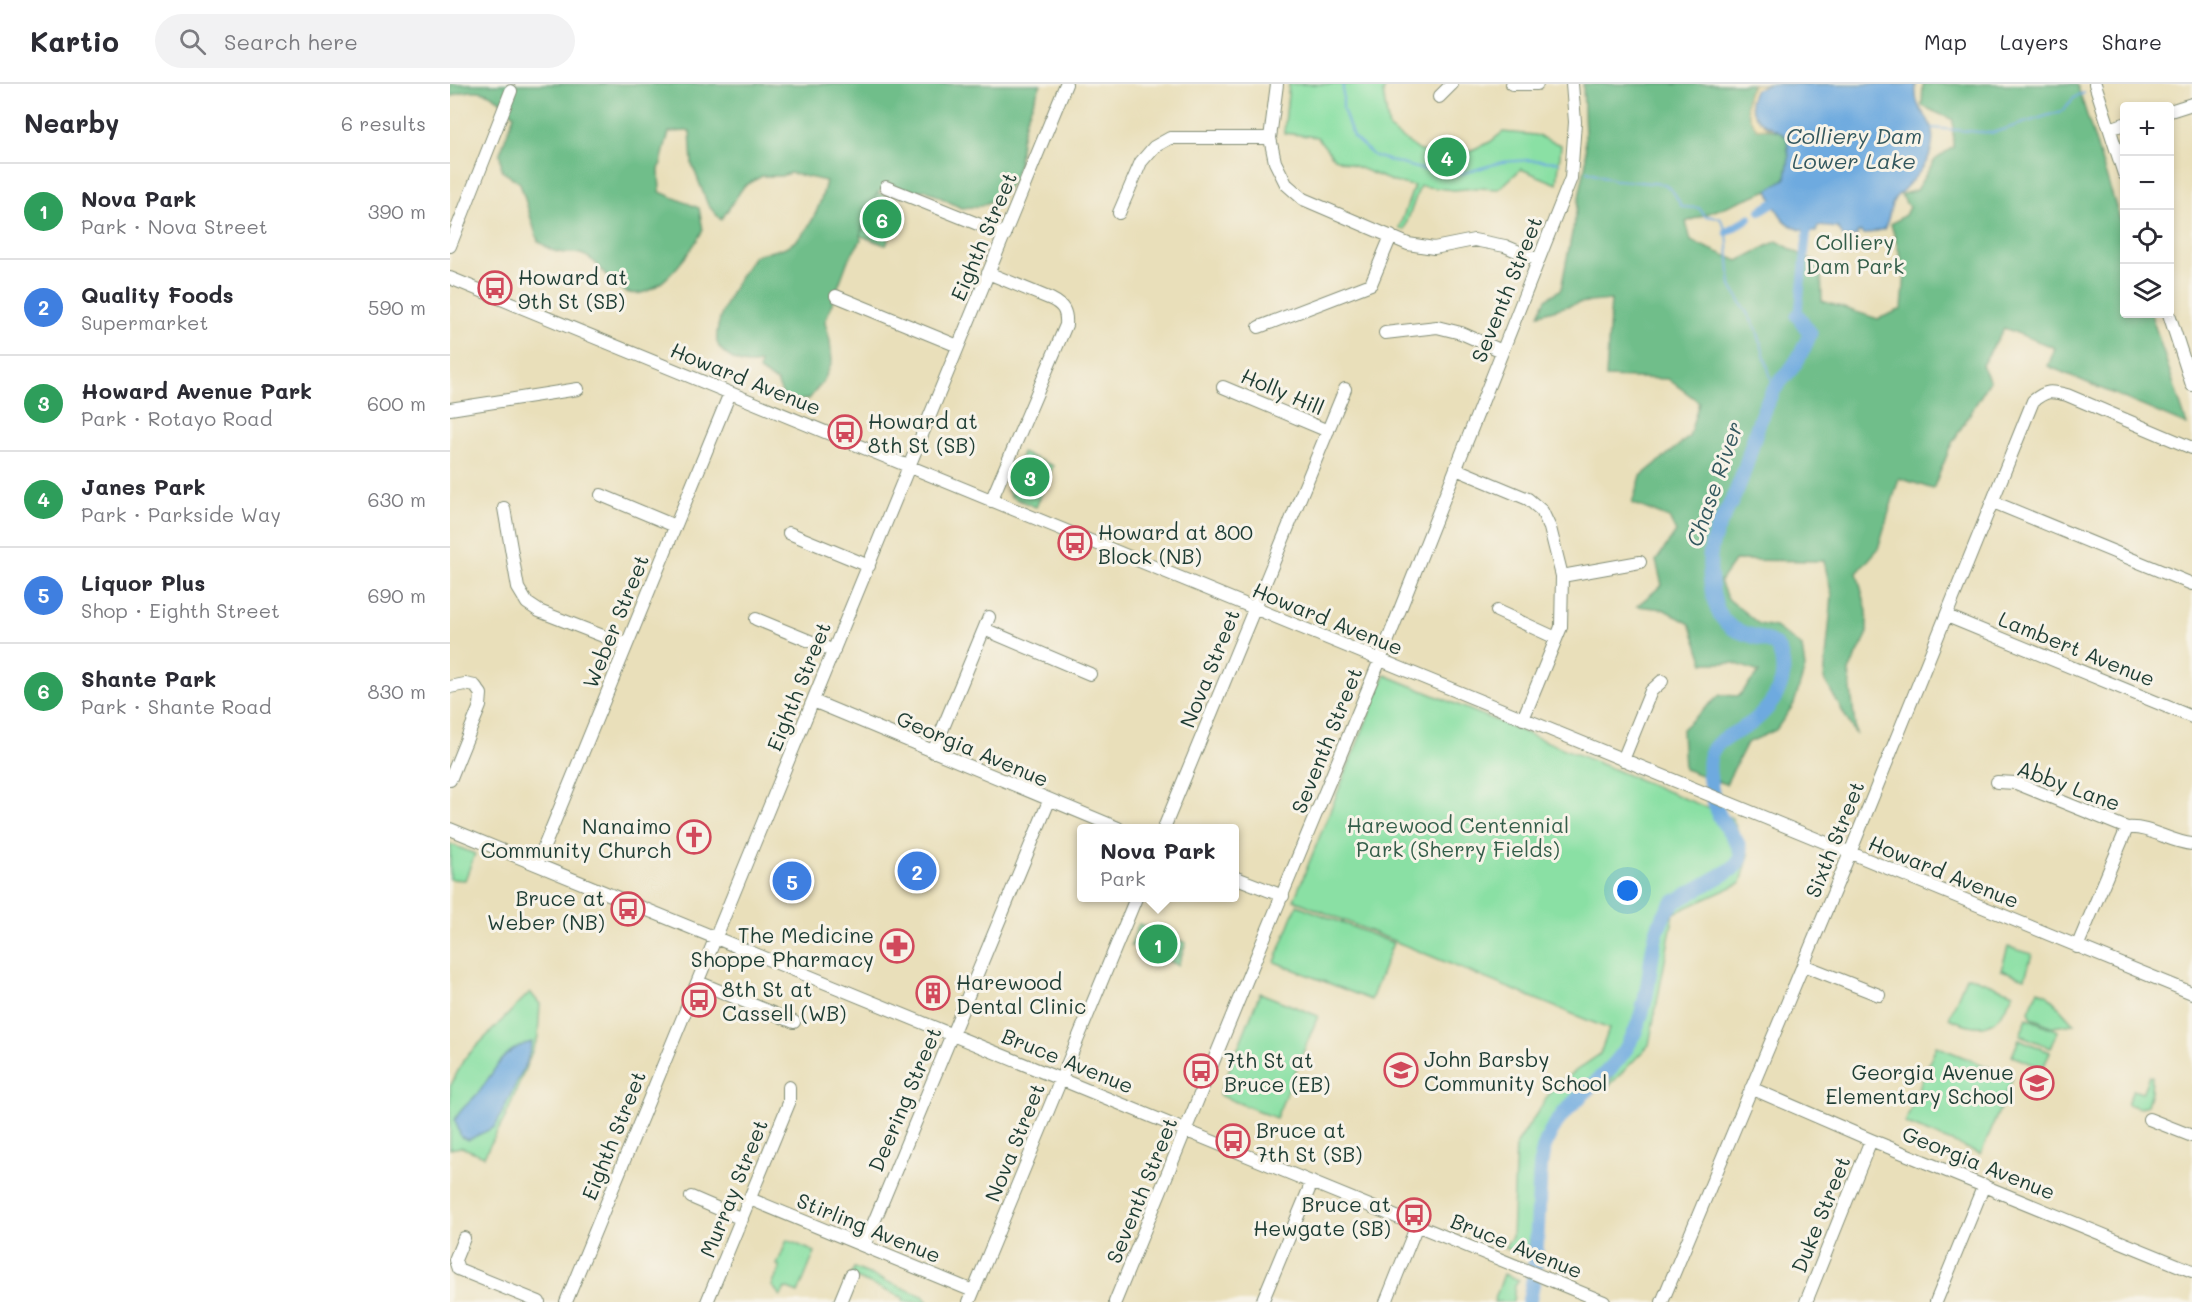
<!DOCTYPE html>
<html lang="en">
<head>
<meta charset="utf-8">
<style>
	:root { --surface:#fff; --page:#f2f2f3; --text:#2b2b33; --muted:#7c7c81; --line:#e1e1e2; --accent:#ea580c }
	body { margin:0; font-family:Mali,sans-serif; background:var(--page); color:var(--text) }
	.controls { position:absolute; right:18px; top:18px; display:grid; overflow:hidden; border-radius:6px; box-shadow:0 3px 9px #0003 }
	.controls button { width:54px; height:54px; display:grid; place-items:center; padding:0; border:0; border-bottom:2px solid var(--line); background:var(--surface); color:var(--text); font:30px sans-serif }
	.you { position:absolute; left:1178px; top:807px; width:21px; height:21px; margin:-15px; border:4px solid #fff; border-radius:50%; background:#1a73e8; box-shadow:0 0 0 9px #1a73e833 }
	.badge { display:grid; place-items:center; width:39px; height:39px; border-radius:50%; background:var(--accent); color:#fff; font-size:20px; font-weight:700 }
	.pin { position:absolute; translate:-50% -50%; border:3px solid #fff; box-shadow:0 2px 6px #0006 }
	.popup { position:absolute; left:627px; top:740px; width:162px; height:78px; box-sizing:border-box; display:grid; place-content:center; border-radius:6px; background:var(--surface); filter:drop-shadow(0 2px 4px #0005); font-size:20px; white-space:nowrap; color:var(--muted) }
	.popup b { font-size:22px; color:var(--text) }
	.popup::after { content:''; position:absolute; left:50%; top:100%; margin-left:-12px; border:12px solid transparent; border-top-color:var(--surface) }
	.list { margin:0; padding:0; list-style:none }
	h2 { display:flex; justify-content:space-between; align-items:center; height:78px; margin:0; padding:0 24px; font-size:26px }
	h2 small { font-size:20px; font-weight:400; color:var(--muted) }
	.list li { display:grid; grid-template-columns:39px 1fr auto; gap:18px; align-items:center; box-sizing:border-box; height:96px; padding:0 24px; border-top:2px solid var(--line) }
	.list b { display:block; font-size:22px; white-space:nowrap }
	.list p { margin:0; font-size:20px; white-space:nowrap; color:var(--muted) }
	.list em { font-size:20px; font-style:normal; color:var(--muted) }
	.icon { flex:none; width:33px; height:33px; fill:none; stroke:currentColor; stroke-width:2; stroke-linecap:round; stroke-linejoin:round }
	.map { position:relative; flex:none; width:1742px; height:1218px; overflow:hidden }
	header { display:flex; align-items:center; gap:36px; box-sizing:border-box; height:84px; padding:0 30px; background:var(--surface); border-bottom:2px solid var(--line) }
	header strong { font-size:28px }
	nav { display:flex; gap:33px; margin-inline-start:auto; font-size:21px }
	.search { width:420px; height:54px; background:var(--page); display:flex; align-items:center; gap:15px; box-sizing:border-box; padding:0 21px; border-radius:33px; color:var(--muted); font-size:22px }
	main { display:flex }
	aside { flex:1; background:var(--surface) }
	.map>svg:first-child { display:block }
	.green { fill:#8ae0a4; stroke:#548e6c; stroke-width:1.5 }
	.forest { fill:#6fbe8a; stroke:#477e5f; stroke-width:1.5 }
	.sand { fill:#eeda9e; stroke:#868c69; stroke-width:1.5 }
	.water { fill:#6eaadf; stroke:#46748a; stroke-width:1.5 }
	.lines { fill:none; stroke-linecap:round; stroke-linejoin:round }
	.stream { stroke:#6eaadf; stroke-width:2 }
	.canal { stroke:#6eaadf; stroke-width:8 }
	.river { stroke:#6eaadf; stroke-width:15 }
	.minor-casing { stroke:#848e77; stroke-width:14 }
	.minor { stroke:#fff; stroke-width:12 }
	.labels { text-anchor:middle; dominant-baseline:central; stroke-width:6; stroke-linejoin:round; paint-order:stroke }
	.street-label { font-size:21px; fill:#1f3d34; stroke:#f7f3e8 }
	.park-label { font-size:21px; fill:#345e4a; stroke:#f7f3e8 }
	.poi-label { font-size:21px; fill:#1f3d34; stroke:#f7f3e8; text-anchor:start }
	.water-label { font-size:22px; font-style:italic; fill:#33585f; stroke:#f7f3e8 }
</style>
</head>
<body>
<header>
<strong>Kartio</strong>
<div class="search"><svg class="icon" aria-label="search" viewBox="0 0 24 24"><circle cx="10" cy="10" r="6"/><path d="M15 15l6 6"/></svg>Search here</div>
<nav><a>Map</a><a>Layers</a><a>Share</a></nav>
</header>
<main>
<aside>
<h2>Nearby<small>6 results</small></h2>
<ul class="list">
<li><span class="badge" style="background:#2e9e5b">1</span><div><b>Nova Park</b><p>Park · Nova Street</p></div><em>390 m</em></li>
<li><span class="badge" style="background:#3f7fe0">2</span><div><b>Quality Foods</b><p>Supermarket</p></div><em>590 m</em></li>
<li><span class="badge" style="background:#2e9e5b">3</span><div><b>Howard Avenue Park</b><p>Park · Rotayo Road</p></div><em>600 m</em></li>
<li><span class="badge" style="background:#2e9e5b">4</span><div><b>Janes Park</b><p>Park · Parkside Way</p></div><em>630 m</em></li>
<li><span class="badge" style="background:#3f7fe0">5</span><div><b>Liquor Plus</b><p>Shop · Eighth Street</p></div><em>690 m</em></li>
<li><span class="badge" style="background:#2e9e5b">6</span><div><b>Shante Park</b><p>Park · Shante Road</p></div><em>830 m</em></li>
</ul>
</aside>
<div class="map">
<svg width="1742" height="1218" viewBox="0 0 1742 1218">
	<rect width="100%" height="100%" fill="#f7f3e8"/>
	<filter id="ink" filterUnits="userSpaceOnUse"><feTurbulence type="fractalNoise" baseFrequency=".0167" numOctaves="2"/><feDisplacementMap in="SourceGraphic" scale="12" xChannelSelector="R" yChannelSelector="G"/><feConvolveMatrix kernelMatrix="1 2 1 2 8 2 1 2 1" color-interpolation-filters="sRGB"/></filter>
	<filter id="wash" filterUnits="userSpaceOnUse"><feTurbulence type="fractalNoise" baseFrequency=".008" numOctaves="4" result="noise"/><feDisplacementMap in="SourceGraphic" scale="24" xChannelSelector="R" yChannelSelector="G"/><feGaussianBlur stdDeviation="1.35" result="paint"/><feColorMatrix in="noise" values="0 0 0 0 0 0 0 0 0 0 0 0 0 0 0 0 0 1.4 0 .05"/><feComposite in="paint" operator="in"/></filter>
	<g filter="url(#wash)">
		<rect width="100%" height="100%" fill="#e9dfba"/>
		<path class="green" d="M839 0H937L933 8 939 45 970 67 1008 72 1040 58 1053 48 1085 51 1111 61 1107 100 1071 85 1049 105 1026 104 1004 106 970 102 954 146 949 144 964 102 944 98 884 74 867 53 834 49Z
			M427 109 453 120 436 161 410 151Z
			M572 369 603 382 586 423 562 413 558 407Z
			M935 591 1282 734 1299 771 1291 799 1224 829 1199 961 1158 1003 1164 988 1110 1035 1088 1072 1084 1096 1088 1128 1075 1172 1054 1164 1062 1153 1066 1061 1105 1001 1150 970 1159 945 844 816Z
			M0 760 25 770 15 796 0 795Z
			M847 821 943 859 921 916 825 878Z
			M689 840 736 859 728 881 681 861Z
			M1558 863 1582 870 1575 894 1551 886Z
			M1519 892 1563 909C1548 944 1534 950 1499 934L1516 893Z
			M1588 906 1597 910 1624 940 1603 943 1582 934 1579 927Z
			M80 908 90 920 88 953 56 1032 34 1072 11 1063 0 1065V1003L14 975Z
			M810 909 868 932 826 1034 769 1011Z
			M1577 934 1608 947 1601 964 1570 951Z
			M1569 955 1600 968 1593 984 1562 972Z
			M1486 962 1563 993 1531 1070 1455 1039Z
			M1699 992 1702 993 1701 1007 1697 1021 1690 1024 1677 1020 1683 1006 1692 1009Z
			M337 1156 365 1168 348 1209 335 1204 331 1212 322 1202 330 1183 327 1181Z
			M404 1184 473 1212 478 1218H453L454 1214 401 1192Z
			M1054 1190 1069 1196 1065 1202 1063 1218H1044Z"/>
		<path class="forest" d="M0 0H591L576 35 571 56 569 78 563 97 551 112 531 122 511 124 476 106 455 108 436 103 427 109 410 151 411 156 398 176 375 238 380 257 382 278 374 296 359 315 336 318 327 298 309 287 310 279C301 281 291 280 283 275 276 271 269 266 267 258 264 233 290 191 304 172 315 168 330 167 340 161 362 147 371 120 376 97L340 89 331 92H312L294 102 271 136 258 121 242 80 240 47 219 48 209 86 210 108 249 124 253 146C240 169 203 224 172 206 160 199 153 185 143 177 128 164 118 172 104 167 98 165 93 160 88 157L70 99 52 87 50 69 64 31C45 8 29 0 0 13Z
			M1133 0H1303L1301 2 1316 45 1329 47 1337 54 1339 74 1336 94 1318 106 1236 138 1241 157 1288 177 1327 157 1371 182 1372 217 1428 235 1452 225 1455 188 1441 140 1455 131 1459 123 1450 111 1466 106 1485 76 1503 63V36L1472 22 1473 0H1627L1674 148V230H1701L1737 341 1598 282 1605 264 1554 244 1532 281 1540 297 1502 359 1483 405 1449 394 1428 465 1407 489 1417 527V551L1399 587 1406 651 1374 595 1382 512 1374 477 1285 476 1270 497 1277 514 1309 540 1325 543 1352 563 1355 584 1344 620 1326 646 1297 659 1276 700 1234 685 1232 645 1270 611 1289 612 1309 588 1284 579H1254L1240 540 1213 525 1187 522 1212 501 1206 477 1226 448 1219 434 1182 419 1191 392 1239 353 1249 318 1218 295 1156 293 1161 216 1128 219 1089 230 1096 215 1111 205 1136 78Z"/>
		<path class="sand" d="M1303 0H1320L1312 1 1313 40 1320 44 1307 45C1296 31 1292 15 1303 0Z"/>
		<path class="water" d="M1320 0H1466C1463 29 1480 29 1482 47 1486 71 1471 88 1455 104 1452 108 1448 110 1445 114 1439 123 1440 135 1434 145L1413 151 1411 148 1407 149V152L1394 154 1388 144 1368 142 1366 148C1336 147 1328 132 1318 106L1336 94 1339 74 1337 54C1325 39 1304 45 1300 17L1305 5Z
			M82 958 77 977 45 1043 18 1056 11 1053 5 1036C10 1024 21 1018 29 1008 46 986 51 965 82 958Z"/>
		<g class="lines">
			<path class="stream" d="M893 0V25L903 53 924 72 966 84 1007 91 1052 78 1079 76 1109 78
				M1482 44 1542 49 1612 27 1625 13 1634 9
				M1137 87 1164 96 1215 100 1224 109 1232 123 1249 124 1255 132 1270 134 1277 148 1281 202 1307 246 1324 305"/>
			<path class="canal" d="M1310 127 1323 119
				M1277 148 1299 134
				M1348 232 1357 148"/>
			<path class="river" d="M1079 1218C1087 1184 1087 1148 1089 1114 1090 1098 1089 1080 1094 1064 1109 1016 1158 1000 1181 956 1190 939 1195 919 1198 900 1203 870 1202 843 1223 819L1282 785C1286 781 1292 777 1291 771 1290 756 1275 744 1269 731 1263 717 1258 694 1259 678 1261 654 1289 650 1304 637 1316 627 1328 612 1332 596 1334 585 1333 565 1322 559 1298 547 1276 553 1265 519 1261 505 1258 481 1261 465 1265 443 1280 424 1288 403 1302 371 1305 336 1324 306 1329 297 1338 290 1344 281 1351 271 1356 260 1360 249L1348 232"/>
		</g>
	</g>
	<g filter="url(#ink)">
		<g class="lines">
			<g class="minor-casing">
				<path id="minor" d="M827 0 820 54 825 78 836 100 853 115 958 160 984 164 1024 156 1055 162 1088 176
					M1062 0H1087
					M1645 0 1674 90
					M989 13 1002 0
					M1720 27 1742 20
					M1660 45 1674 40
					M436 103 555 151
					M669 129 691 78 704 63 720 54H820
					M0 162 61 7
					M538 189 601 215C613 221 617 227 616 241L541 417
					M0 194 1742 909
					M386 212 508 262
					M1719 230 1742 301
					M809 243 921 200 941 152
					M935 249 987 243 1011 249 1052 267
					M773 303 878 347
					M0 325 128 305
					M1006 385 1078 415 1092 427 1100 444 1112 492 1111 543 1073 635
					M151 411 225 442
					M1543 418 1742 500
					M54 424 68 504 77 519 89 527 176 561
					M339 449 419 482
					M1112 492 1190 478
					M1047 527 1106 554
					M1497 532 1742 633
					M306 535 384 567
					M534 545 640 590
					M0 603 15 600 25 602 31 610 30 622 0 696
					M363 617 668 744
					M483 668 539 533
					M1173 676 1201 607 1212 597
					M1547 698 1566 699 1677 744C1700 742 1719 758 1742 760
					M714 744 895 305
					M0 745 1154 1218
					M87 780 280 309
					M784 793 833 812
					M1627 863 1677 744
					M1353 881 1429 911
					M248 898 344 938
					M1301 1004 1421 1056 1742 1187
					M1699 1035 1742 1052
					M241 1113 292 1135
					M300 1115 523 1207
					M14 1154 5 1176 8 1185 89 1218
					M414 1162 599 717
					M116 1218 616 0
					M257 1218 339 1019V1003
					M390 1218 401 1191
					M519 1218 686 814
					M665 1218 800 888 930 576 1121 94 1125 38 1122 0
					M812 1218 862 1098
					M936 1218 967 1141
					M1212 1218 1400 769 1583 317C1597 306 1600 307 1617 311L1742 364
					M1356 1218 1421 1056
					M1486 1218 1534 1101"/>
			</g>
			<use href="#minor" class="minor"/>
		</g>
	</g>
	<defs>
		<g id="bus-ring" transform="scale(1.725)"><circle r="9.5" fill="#f7f3e8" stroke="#d1495b" stroke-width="1.5"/><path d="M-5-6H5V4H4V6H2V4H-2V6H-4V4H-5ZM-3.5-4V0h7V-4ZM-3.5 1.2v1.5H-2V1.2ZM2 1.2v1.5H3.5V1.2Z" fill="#d1495b"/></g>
		<g id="church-ring" transform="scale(1.725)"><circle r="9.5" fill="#f7f3e8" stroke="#d1495b" stroke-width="1.5"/><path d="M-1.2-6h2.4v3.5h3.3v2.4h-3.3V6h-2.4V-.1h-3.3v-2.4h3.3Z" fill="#d1495b"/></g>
		<g id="pharmacy-ring" transform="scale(1.725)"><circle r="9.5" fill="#f7f3e8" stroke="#d1495b" stroke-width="1.5"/><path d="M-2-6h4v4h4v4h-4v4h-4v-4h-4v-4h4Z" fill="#d1495b"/></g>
		<g id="building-ring" transform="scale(1.725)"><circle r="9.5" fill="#f7f3e8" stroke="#d1495b" stroke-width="1.5"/><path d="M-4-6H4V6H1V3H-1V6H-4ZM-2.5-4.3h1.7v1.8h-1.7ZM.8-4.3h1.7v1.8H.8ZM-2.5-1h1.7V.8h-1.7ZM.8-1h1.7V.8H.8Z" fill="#d1495b"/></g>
		<g id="school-ring" transform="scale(1.725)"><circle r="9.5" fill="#f7f3e8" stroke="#d1495b" stroke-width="1.5"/><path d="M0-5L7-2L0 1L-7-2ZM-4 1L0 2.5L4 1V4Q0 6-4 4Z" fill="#d1495b"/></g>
	</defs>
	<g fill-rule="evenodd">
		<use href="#bus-ring" x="45" y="204"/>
		<use href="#bus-ring" x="395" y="348"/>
		<use href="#bus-ring" x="625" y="459"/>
		<use href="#church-ring" x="244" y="753"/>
		<use href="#bus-ring" x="178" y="825"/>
		<use href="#pharmacy-ring" x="447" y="862"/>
		<use href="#building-ring" x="483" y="909"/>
		<use href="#bus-ring" x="249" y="916"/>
		<use href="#school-ring" x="951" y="986"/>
		<use href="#bus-ring" x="751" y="987"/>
		<use href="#school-ring" x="1587" y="999"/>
		<use href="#bus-ring" x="783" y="1057"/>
		<use href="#bus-ring" x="964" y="1131"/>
	</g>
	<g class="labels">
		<g class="street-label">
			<text transform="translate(533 152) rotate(-67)">Eighth Street</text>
			<text transform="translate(1056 205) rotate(-68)">Seventh Street</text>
			<text transform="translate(296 294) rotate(22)">Howard Avenue</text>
			<text transform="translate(833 307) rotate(23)">Holly Hill</text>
			<text transform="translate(878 534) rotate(22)">Howard Avenue</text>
			<text transform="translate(165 537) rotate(-68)">Weber Street</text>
			<text transform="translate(1627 564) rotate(22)">Lambert Avenue</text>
			<text transform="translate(759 584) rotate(-68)">Nova Street</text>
			<text transform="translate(348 602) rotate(-68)">Eighth Street</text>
			<text transform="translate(876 656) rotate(-68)">Seventh Street</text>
			<text transform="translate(523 664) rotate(23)">Georgia Avenue</text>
			<text transform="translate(1619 701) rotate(20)">Abby Lane</text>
			<text transform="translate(1384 755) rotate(-68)">Sixth Street</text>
			<text transform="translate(1494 787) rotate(22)">Howard Avenue</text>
			<text transform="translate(618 976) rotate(22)">Bruce Avenue</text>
			<text transform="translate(454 1015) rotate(-67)">Deering Street</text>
			<text transform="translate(163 1051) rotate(-68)">Eighth Street</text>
			<text transform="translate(564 1058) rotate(-68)">Nova Street</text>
			<text transform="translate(1529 1078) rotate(22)">Georgia Avenue</text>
			<text transform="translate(283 1104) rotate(-68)">Murray Street</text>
			<text transform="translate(691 1106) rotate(-68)">Seventh Street</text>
			<text transform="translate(1370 1130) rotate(-68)">Duke Street</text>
			<text transform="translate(419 1143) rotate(22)">Stirling Avenue</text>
			<text transform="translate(1067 1161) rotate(22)">Bruce Avenue</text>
		</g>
		<g class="park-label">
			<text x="1405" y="157">Colliery<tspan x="1405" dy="24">Dam Park</tspan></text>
			<text x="1008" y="740">Harewood Centennial<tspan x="1008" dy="24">Park (Sherry Fields)</tspan></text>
		</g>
		<g class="poi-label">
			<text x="68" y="192">Howard at<tspan x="68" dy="24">9th St (SB)</tspan></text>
			<text x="418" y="336">Howard at<tspan x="418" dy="24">8th St (SB)</tspan></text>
			<text x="648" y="447">Howard at 800<tspan x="648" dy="24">Block (NB)</tspan></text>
			<text x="221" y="741" text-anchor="end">Nanaimo<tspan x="221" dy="24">Community Church</tspan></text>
			<text x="155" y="813" text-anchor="end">Bruce at<tspan x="155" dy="24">Weber (NB)</tspan></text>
			<text x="424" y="850" text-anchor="end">The Medicine<tspan x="424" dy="24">Shoppe Pharmacy</tspan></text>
			<text x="506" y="897">Harewood<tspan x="506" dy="24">Dental Clinic</tspan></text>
			<text x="272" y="904">8th St at<tspan x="272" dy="24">Cassell (WB)</tspan></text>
			<text x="974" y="974">John Barsby<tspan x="974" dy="24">Community School</tspan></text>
			<text x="774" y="975">7th St at<tspan x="774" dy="24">Bruce (EB)</tspan></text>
			<text x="1564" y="987" text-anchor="end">Georgia Avenue<tspan x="1564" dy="24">Elementary School</tspan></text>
			<text x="806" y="1045">Bruce at<tspan x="806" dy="24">7th St (SB)</tspan></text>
			<text x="941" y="1119" text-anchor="end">Bruce at<tspan x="941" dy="24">Hewgate (SB)</tspan></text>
		</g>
		<g class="water-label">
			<text x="1404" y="51">Colliery Dam<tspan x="1404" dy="25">Lower Lake</tspan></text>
			<text transform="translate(1264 400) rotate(-71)">Chase River</text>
		</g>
	</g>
</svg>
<div class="controls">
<button>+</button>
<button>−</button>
<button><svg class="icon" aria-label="locate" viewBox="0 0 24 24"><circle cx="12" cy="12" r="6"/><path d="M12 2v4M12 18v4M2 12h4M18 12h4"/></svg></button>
<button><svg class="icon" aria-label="layers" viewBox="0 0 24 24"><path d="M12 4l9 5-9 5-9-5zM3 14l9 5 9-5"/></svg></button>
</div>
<div class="you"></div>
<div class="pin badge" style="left:708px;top:860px;background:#2e9e5b">1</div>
<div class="popup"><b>Nova Park</b>Park</div>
<div class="pin badge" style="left:467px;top:787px;background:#3f7fe0">2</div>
<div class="pin badge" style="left:580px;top:393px;background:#2e9e5b">3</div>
<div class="pin badge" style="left:997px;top:73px;background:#2e9e5b">4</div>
<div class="pin badge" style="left:342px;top:797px;background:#3f7fe0">5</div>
<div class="pin badge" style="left:432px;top:135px;background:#2e9e5b">6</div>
</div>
</main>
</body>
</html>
